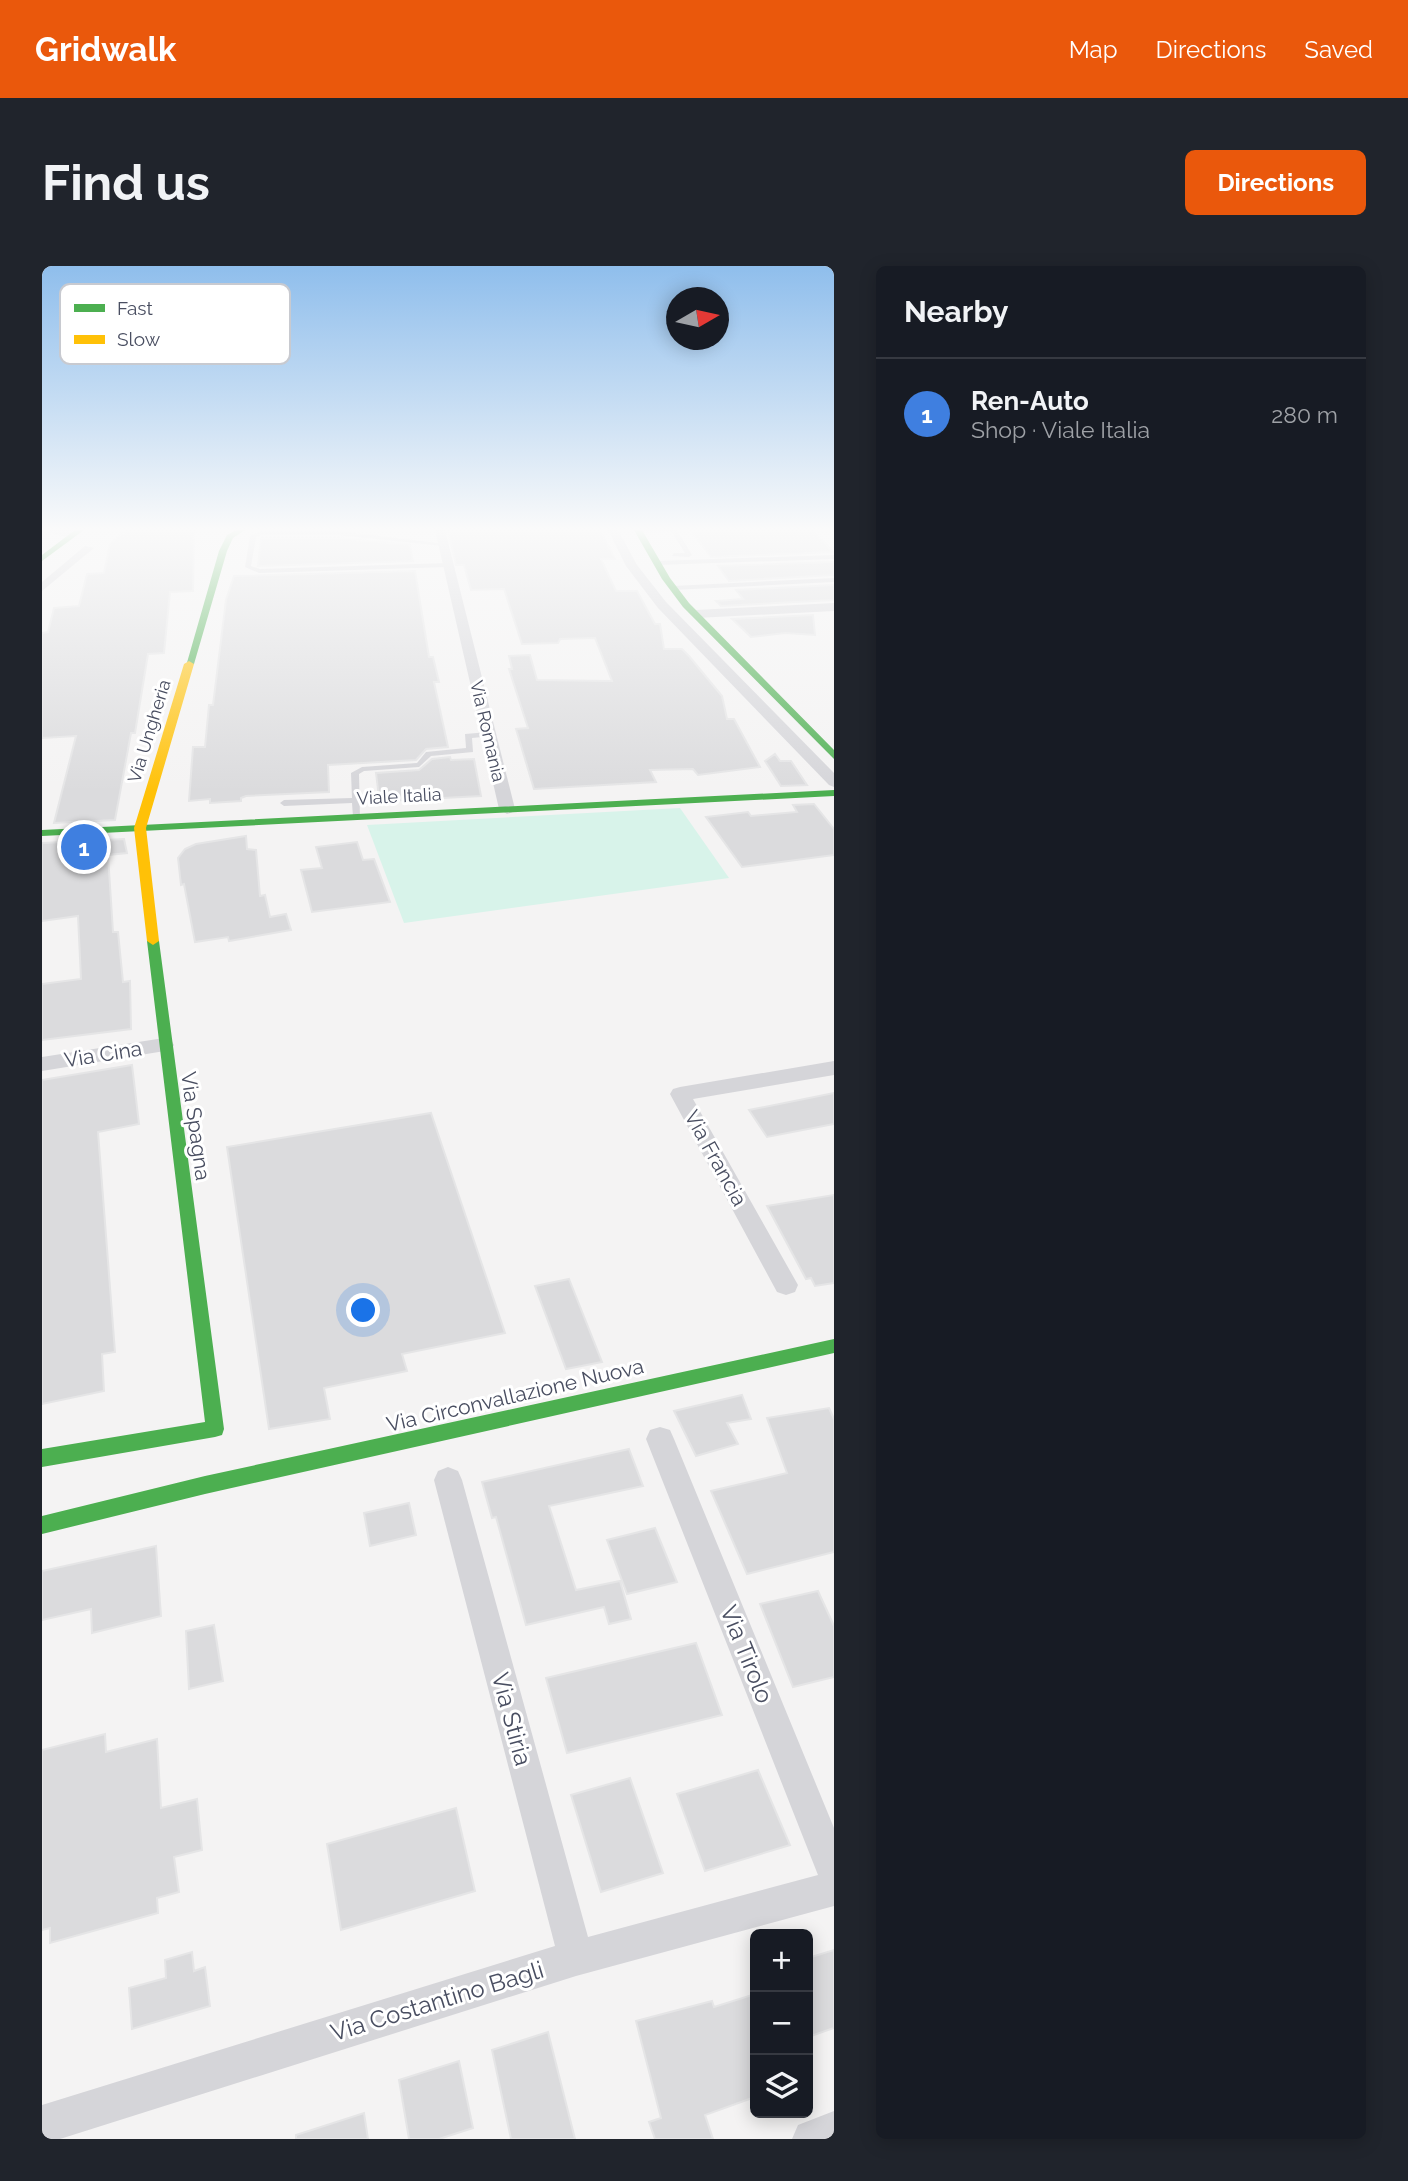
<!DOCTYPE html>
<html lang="en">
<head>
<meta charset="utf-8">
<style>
	:root { --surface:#171b24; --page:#20242c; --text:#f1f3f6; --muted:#9ea1a6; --line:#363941; --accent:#ea580c }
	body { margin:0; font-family:Raleway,sans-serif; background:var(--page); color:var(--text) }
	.controls { position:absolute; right:21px; bottom:21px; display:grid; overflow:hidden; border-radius:10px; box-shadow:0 4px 18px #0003 }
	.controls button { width:63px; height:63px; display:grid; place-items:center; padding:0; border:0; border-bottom:2px solid var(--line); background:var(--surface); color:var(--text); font:35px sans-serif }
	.compass { position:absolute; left:624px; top:21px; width:63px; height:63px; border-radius:50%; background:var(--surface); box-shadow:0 4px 18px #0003; rotate:81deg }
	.you { position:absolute; left:322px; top:1045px; width:24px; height:24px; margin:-18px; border:5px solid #fff; border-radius:50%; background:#1a73e8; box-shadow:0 0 0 10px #1a73e833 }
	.badge { display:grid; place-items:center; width:46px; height:46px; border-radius:50%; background:var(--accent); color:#fff; font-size:23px; font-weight:700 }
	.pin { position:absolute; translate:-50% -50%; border:4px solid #fff; box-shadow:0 2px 7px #0006 }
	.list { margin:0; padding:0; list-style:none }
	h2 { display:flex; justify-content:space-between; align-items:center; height:91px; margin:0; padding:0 28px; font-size:30px }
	h2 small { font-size:23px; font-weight:400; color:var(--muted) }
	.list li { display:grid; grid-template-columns:46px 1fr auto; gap:21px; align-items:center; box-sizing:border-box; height:112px; padding:0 28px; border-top:2px solid var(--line) }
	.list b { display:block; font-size:26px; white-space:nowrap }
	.list p { margin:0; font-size:23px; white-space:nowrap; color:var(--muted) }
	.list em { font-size:23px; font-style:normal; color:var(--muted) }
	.icon { flex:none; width:38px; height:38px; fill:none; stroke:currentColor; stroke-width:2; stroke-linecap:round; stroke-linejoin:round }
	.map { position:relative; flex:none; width:792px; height:1873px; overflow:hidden; border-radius:10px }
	header { display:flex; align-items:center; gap:42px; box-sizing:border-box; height:98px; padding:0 35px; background:var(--accent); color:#fff }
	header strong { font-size:33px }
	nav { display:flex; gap:38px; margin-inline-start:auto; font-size:24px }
	.intro { display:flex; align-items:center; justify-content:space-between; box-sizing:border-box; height:168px; padding:0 42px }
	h1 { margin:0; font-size:49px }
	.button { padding:18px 32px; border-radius:10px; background:var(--accent); color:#fff; font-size:24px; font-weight:700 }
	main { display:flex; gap:42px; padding:0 42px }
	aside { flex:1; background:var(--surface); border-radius:10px; box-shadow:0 4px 18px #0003 }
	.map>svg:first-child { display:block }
	.green { fill:#d8f3ea }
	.building { fill:#dbdbdd; stroke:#e5e5e6; stroke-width:2 }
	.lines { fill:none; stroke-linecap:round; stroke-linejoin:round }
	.lane { fill:#d5d5d9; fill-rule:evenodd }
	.street { fill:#d5d5d9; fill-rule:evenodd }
	.fast { fill:#4caf50; fill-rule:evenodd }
	.slow { fill:#ffc107; fill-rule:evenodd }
	.labels { text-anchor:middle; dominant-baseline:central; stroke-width:6; stroke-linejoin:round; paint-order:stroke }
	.far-street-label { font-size:18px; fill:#494e61; stroke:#fff }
	.street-label { font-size:21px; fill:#494e61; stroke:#fff }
	.near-street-label { font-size:24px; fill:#494e61; stroke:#fff }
	.key { fill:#fff; stroke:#c8cad0; stroke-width:2 }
	.key-label { font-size:19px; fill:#494e61 }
</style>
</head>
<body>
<header>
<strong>Gridwalk</strong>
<nav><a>Map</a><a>Directions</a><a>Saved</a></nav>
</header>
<div class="intro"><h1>Find us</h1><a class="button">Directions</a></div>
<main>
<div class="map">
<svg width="792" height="1873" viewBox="0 0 792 1873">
	<rect width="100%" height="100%" fill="#f4f3f3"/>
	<path class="green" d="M638 542 687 612 362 657 325 559Z"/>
	<path class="building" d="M85 264H152L151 325 128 326 122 387 106 388 93 467H89L73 554 12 557 34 470 0 472V367L6 366 12 342 37 340 45 308 62 307 68 277Z
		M406 264H558L573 293H559L574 325H595L613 358H618L622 383H640L647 390 680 430 685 453H692L718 501 656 509 651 503 608 504 614 516 492 523 474 463 486 462 467 403H470L467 390 488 389 495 414 570 415 553 372 518 373 516 377 480 378 462 323 429 324 422 299H414Z
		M682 264H771L791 286 669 291 649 265Z
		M219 272H296L368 279 371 295 218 300H216Z
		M792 296V309L687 315 676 300Z
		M373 305 387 391H391L397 416H392L406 481 384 483 374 494 286 499 287 526 204 530 199 532V535L168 537V533L147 535 151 481H163L167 439H171L184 334 192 310Z
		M792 319V334L679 340 674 335 701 333 694 324Z
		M771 349 773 369 743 367 709 371 690 353Z
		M733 488 738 495H749L765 519 739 520 723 495Z
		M408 491 409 494 432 493 439 530 343 535 342 530 337 531 334 507 377 504 390 493Z
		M772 538 792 563V589L700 601 664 551 706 546 709 550 755 546 751 539Z
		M204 570 205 583 214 584 218 630 223 629 228 651 244 648 249 664 187 675 186 671 153 676 142 618 139 619 136 592 143 583 154 578Z
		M82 573 85 587 66 589 71 666H76L81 716 88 715 89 763 0 774V718L39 713 36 650 0 655V577Z
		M315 576 321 594 332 593 348 636 270 646 259 604 280 602 274 581Z
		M90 799 97 858 56 866 73 1086 60 1088 62 1125 0 1138V814Z
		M792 827V858L725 871 707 844Z
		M389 847 463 1067 360 1088 365 1105 282 1122 288 1153 227 1163 185 881Z
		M792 929V1017L773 1020 769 1012 764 1013 725 940Z
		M527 1013 560 1096 524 1103 493 1020Z
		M700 1129 709 1153 685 1157 696 1178 654 1190 632 1145Z
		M787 1142 792 1153V1286L705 1308 669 1225 745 1207 725 1152Z
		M587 1183 601 1220 507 1240 534 1324 578 1315 589 1353 567 1358 562 1341 484 1359 454 1251 450 1252 440 1216Z
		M367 1237 374 1269 328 1280 322 1247Z
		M613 1262 635 1316 585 1328 565 1274Z
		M114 1280 119 1350 50 1367 49 1343 0 1354V1305Z
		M776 1325 792 1360V1411L751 1421 718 1338Z
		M172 1359 181 1415 147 1423 144 1365Z
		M654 1377 680 1449 525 1487 504 1412Z
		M63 1468 64 1486 115 1473 119 1542 155 1533 160 1584 132 1591 137 1626 115 1632 116 1647 8 1677V1662L0 1664V1484Z
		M716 1504 748 1579 663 1605 635 1528Z
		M588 1512 621 1607 559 1626 529 1529Z
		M414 1542 433 1625 299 1664 285 1578Z
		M792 1684V1762L766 1771V1692Z
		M150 1686 152 1705 163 1701 168 1740 90 1763 87 1722 124 1712 123 1694Z
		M713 1728V1831L663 1849 671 1873H613L607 1856 619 1852 594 1755 670 1735 672 1741Z
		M506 1766 533 1873H469L450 1784Z
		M417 1795 431 1862 397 1873H367L357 1814Z
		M322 1847 326 1873H254V1869Z"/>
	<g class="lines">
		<path class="lane" d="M594 264H635L650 289 647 291 630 290 632 287H643L630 266 596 267Z
			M788 264H792V267Z
			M218 265H296L404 278 401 280 296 269H219L214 271 209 300 218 303 406 297 409 299 406 301 217 307 203 301 208 270Z
			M792 289V293L615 299 612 297 615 295Z
			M792 312V316L631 324 628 322 631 320Z
			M447 466 451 468 450 470 430 472 431 486 389 490 377 501 322 505 317 508 318 553 311 551 310 537 242 540 238 537 242 534 310 532 309 507 320 501 375 497 384 486 424 482 423 468Z"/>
		<path class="street" d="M6 264H35L39 267C32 272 11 271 6 264Z
			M393 264H403L473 543 471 546 465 548 457 543Z
			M566 264H576L595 299 624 336 792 507V521L787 519 616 342 584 300Z
			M43 280 52 282 0 325V316Z
			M792 337V345L654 352 648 348 654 344Z
			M122 772 129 774 132 779 129 784 0 805V791Z
			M792 795V809L651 833 756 1019 753 1026 744 1029 735 1026 628 828 631 823 638 821Z
			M618 1161 628 1164 632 1173 792 1562V1640L534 1710 18 1873H0V1839L513 1680 392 1214 396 1205 406 1201 416 1205 420 1214 546 1671 776 1609 604 1173 608 1164Z
			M792 1845V1873H750L756 1859Z"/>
		<path class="fast" d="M33 264H42L0 295V289Z
			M194 264H203L191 272 185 285 152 398 144 400 177 285 185 269Z
			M592 264H600L628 312 647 337 792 484V493L641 341 620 313Z
			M792 524V530L0 570V564Z
			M111 671 117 675 182 1163 180 1169 173 1171 0 1201V1183L163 1156 105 675Z
			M792 1073V1087L163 1228 0 1268V1250L163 1210Z"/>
		<path class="slow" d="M147 395 152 398 104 562 117 675 111 679 105 675 92 562 142 398Z"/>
	</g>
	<linearGradient id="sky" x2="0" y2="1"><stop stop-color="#8fbeec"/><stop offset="0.5" stop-color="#fafafa"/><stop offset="1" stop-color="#fafafa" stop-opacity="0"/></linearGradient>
	<rect width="792" height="526" fill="url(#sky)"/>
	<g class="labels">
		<g class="far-street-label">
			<text transform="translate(107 465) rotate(-73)">Via Ungheria</text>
			<text transform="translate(446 465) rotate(77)">Via Romania</text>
			<text transform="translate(357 530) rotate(-3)">Viale Italia</text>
		</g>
		<g class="street-label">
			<text transform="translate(61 788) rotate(-9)">Via Cina</text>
			<text transform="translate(154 860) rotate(82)">Via Spagna</text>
			<text transform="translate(674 892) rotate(61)">Via Francia</text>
			<text transform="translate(473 1129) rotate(-13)">Via Circonvallazione Nuova</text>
		</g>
		<g class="near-street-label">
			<text transform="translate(705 1388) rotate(68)">Via Tirolo</text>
			<text transform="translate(470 1453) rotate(75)">Via Stiria</text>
			<text transform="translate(395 1735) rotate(-17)">Via Costantino Bagli</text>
		</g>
	</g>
	<rect x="18" y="18" width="230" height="80" rx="10" class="key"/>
	<rect x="32" y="38" width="31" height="8" fill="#4caf50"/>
	<rect x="32" y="69" width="31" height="9" fill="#ffc107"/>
	<g class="key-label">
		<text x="75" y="49">Fast</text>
		<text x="75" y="80">Slow</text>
	</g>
</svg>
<div class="controls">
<button>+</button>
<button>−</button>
<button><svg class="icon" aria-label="layers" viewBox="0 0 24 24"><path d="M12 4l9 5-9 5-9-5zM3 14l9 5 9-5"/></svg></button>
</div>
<svg class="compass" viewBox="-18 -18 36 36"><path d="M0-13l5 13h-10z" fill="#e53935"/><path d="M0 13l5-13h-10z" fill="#9ea1a6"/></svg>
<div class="you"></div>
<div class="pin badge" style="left:42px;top:581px;background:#3f7fe0">1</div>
</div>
<aside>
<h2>Nearby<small></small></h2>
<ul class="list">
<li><span class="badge" style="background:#3f7fe0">1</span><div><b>Ren-Auto</b><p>Shop · Viale Italia</p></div><em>280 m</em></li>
</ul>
</aside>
</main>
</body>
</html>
